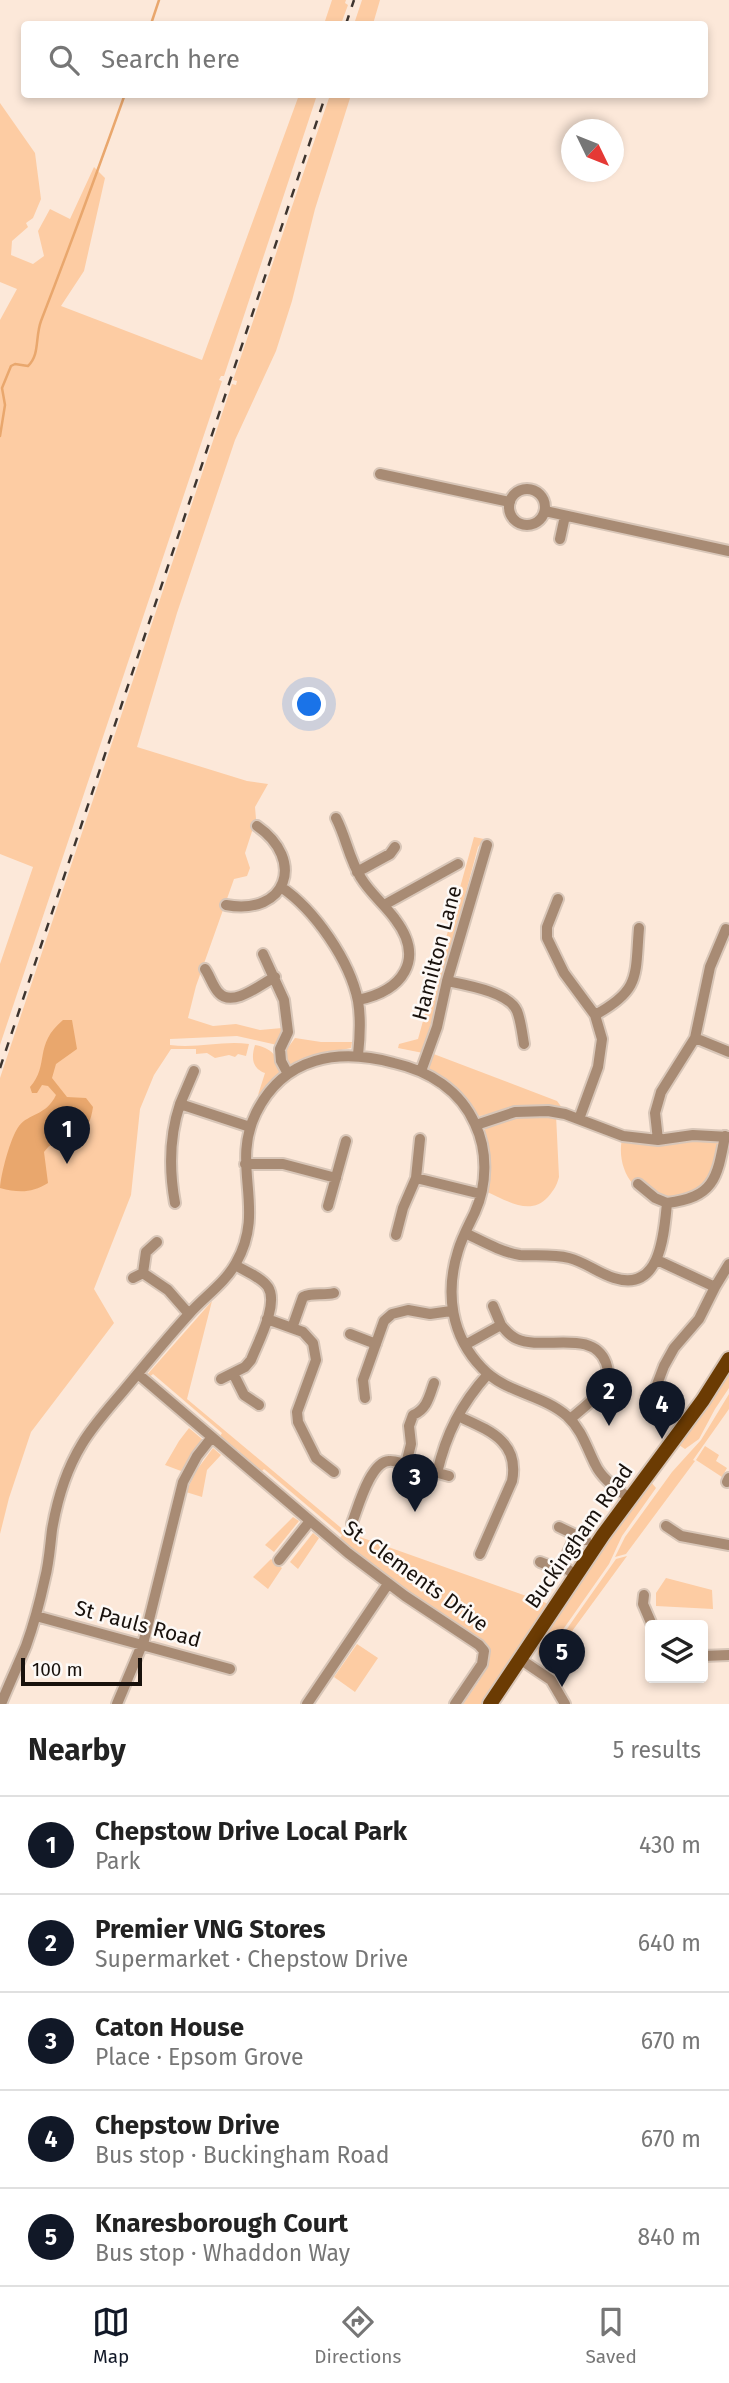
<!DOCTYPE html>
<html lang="en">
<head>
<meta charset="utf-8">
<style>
	:root { --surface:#fff; --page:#f6f6f6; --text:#222; --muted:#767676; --line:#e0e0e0; --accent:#111827 }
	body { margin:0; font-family:"Fira Sans",sans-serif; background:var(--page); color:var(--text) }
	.controls { position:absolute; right:21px; bottom:21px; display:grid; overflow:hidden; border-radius:7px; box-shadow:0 4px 10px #0003 }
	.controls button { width:63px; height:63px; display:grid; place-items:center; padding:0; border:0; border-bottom:2px solid var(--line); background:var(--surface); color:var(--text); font:35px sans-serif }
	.compass { position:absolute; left:561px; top:119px; width:63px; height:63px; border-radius:50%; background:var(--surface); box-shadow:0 4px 10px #0003; rotate:133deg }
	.scale { position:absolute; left:21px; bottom:18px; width:121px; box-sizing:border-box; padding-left:7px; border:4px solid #18110c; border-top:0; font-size:19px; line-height:24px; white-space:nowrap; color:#18110c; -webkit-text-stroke:5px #fdf9f6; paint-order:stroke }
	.you { position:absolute; left:310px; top:705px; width:24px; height:24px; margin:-18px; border:5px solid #fff; border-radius:50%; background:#1a73e8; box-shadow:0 0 0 10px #1a73e833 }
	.badge { display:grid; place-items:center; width:46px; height:46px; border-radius:50%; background:var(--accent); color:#fff; font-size:23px; font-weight:700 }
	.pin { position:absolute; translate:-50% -58px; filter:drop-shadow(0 2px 4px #0008) }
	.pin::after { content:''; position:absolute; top:37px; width:24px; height:21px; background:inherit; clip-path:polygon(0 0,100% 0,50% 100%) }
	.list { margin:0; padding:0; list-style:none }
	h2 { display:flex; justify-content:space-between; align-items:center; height:91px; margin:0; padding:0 28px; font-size:30px }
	h2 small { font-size:23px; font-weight:400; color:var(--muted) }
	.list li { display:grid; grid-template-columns:46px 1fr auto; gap:21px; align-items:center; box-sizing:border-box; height:98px; padding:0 28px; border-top:2px solid var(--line) }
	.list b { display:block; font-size:26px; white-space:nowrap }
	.list p { margin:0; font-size:23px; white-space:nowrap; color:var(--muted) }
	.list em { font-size:23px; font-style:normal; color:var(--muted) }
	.icon { flex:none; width:38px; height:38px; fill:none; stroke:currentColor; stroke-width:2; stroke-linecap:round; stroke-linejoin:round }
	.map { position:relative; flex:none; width:729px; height:1704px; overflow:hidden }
	.search { position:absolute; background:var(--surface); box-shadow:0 4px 10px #0003; left:21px; right:21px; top:21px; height:77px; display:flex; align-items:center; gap:18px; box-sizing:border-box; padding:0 24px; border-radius:7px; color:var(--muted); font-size:26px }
	.sheet { height:581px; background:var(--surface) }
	nav { display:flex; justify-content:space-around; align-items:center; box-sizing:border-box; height:98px; border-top:2px solid var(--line); background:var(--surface); font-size:19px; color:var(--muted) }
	nav a { display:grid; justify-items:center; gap:4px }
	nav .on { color:var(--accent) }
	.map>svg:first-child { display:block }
	.green { fill:#fdcca3 }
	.water { fill:#e9a76d }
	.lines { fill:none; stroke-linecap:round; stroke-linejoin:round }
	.stream { stroke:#e9a76d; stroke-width:2.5 }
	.minor-casing { stroke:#d8c6b8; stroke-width:14 }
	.major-casing { stroke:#d8c6b8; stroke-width:18 }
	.minor { stroke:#a88b74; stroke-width:10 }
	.major { stroke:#6b3b03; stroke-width:14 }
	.rail { stroke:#3e352f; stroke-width:2.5; stroke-dasharray:9 9; stroke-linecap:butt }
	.labels { text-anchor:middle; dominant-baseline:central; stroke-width:5; stroke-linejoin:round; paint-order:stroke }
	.street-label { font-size:21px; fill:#18110c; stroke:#fdf9f6 }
</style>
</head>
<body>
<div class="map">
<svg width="729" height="1704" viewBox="0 0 729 1704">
	<rect width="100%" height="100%" fill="#fce8d9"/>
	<path class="green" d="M332 0H346L345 3 348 5 341 24H324Z
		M362 0H380L373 24H354Z
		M299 95H317L224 376H221L219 380 222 381 0 1045V964L33 867 0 854V320L17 289 0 282V103L35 153 41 199 33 218 26 223 28 227 12 241 11 255 33 264 44 256 38 231 50 209 70 219 94 167 105 178 84 271 61 306 202 360Z
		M330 95H351L315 209 292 301 276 351 235 440 177 613 137 747 247 781 268 784 255 807 256 819 245 853 250 868 247 876 234 879 196 986 188 1018 213 1026 236 1024 260 1030 282 1028 284 1034 277 1045 237 1036 170 1039V1045C197 1049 223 1040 249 1044L246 1056 238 1054 235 1057 229 1055 215 1058 207 1053 196 1054V1049H171L154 1075 140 1109 131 1195 94 1289 114 1323 31 1432 9 1498 0 1534V1078L232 384 236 385 237 381 233 380Z
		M474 837 484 839 478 847 423 1053 398 1048 399 1044 418 1039Z
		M295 1038 321 1042H352L351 1048 316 1055 291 1065 286 1061 284 1053Z
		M255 1045C271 1048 280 1056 280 1074L258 1095 265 1073C252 1068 251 1058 255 1045Z
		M431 1053 557 1101 563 1109C527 1101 514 1108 480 1116L476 1115 445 1080 427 1068Z
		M556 1115 559 1177C557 1185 554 1190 548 1197 530 1217 506 1200 485 1191L483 1134 487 1124 507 1117Z
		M623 1136H725L705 1192 667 1203C656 1198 641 1192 633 1184 622 1172 618 1151 623 1136Z
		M212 1301 187 1399 346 1532 549 1604 484 1704H463L479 1681 478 1676 488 1653 339 1540 342 1535 264 1469 260 1473 238 1450 219 1438 222 1433 153 1374 148 1378 146 1376Z
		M729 1366V1388L715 1409 699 1439 685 1449 679 1445 687 1429Z
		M729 1394V1409L693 1460 695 1461 626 1554 615 1557 625 1537 672 1472 701 1440Z
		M189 1428 202 1439 181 1471 165 1465 179 1441Z
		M705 1446 719 1455 716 1461 727 1468 722 1477 696 1460Z
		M213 1448 221 1455 207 1470 202 1497 186 1492 196 1471Z
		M651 1482 656 1488 622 1536 609 1564 555 1641C550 1656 554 1666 562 1679L557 1682 538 1654V1641L641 1490 644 1491Z
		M293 1517 299 1521 274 1552 265 1545Z
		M313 1533 319 1538 298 1569 290 1562Z
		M627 1556 570 1634 563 1651 564 1678C558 1666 554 1657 557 1643L616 1559Z
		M271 1559 282 1568 268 1589 253 1577Z
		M666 1578 712 1590 713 1609 656 1606V1593Z
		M357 1644 378 1658 355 1692 334 1677Z"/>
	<path class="water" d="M63 1020H72L77 1049 56 1064 52 1078 67 1097 86 1098 93 1107C91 1121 87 1129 77 1139 62 1139 53 1140 44 1152L48 1183C32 1193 19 1193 0 1188 1 1174 10 1138 19 1126 29 1113 46 1116 56 1095L48 1086 42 1085 37 1093H32L30 1087C50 1065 33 1045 63 1020Z"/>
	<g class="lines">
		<path class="stream" d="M151 24 159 0
			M0 436 5 405 2 388 11 366 15 364 28 366C40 355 35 337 41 321 70 246 98 170 125 94"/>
		<g class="minor-casing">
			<path id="minor" d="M380 474 510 502
				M509 507a18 18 0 1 1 36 0a18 18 0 1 1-36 0Z
				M545 511 729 551
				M560 539 565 516
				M336 818C346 837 349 859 361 878 370 893 385 905 395 919 426 960 402 991 358 1000
				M357 872 390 854 395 847
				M281 887C315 910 350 961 358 1001 361 1019 360 1037 358 1055
				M558 899 547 927V938L564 973 595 1015 602 1039 598 1067 579 1119
				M226 905C287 916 306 860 257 826
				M384 905 458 864
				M263 954 284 1000 288 1032 280 1049 281 1061 288 1074
				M205 969C210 976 213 987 219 993 233 1008 261 984 275 977
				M447 981C466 985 509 992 517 1011 521 1021 522 1033 524 1044
				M595 1015C641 990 635 976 639 928
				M695 1038 729 1052
				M421 1071 437 1027 447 981 487 845
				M180 1104 194 1071
				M476 1125 515 1112 548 1111 565 1114 623 1136 658 1140 693 1135 729 1137
				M658 1140 655 1113 661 1092 695 1038 710 967 726 929
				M245 1164H283L336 1178
				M416 1178 481 1194
				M638 1184 655 1198 667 1203
				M175 1203C169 1170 169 1137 180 1104L250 1127
				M328 1206 346 1141
				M465 1233C482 1241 501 1252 520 1255 537 1256 553 1254 569 1258 585 1262 598 1273 614 1278 661 1293 664 1233 667 1203 714 1197 717 1179 725 1136
				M396 1235 403 1208 416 1178 420 1139
				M657 1260 715 1287 729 1264
				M143 1273 168 1290 189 1314
				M133 1278 143 1273 146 1252 157 1242
				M493 1306 501 1325
				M267 1319 303 1332 313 1343 316 1360 297 1412 298 1422 316 1458 334 1472
				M292 1328 303 1297C313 1292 323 1296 334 1293
				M350 1334 376 1344
				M465 1345 501 1325C506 1331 510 1336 517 1339 544 1351 593 1328 606 1363 615 1387 585 1406 570 1419
				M233 1373 244 1395 259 1405
				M138 1374 348 1553 405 1596 479 1645 484 1651 482 1664 455 1704
				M221 1379 245 1367 251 1360C258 1342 279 1304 268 1287 261 1277 245 1271 235 1265
				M434 1383C429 1397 427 1409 413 1415L409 1426 411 1444 406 1464 449 1476
				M653 1395 664 1366 674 1348 699 1319 715 1287
				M365 1398 363 1380 384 1321 392 1314 408 1310 430 1314 451 1311
				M458 1416C488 1430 520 1441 512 1481L480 1554
				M437 1473C446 1434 461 1404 488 1374
				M727 1482 729 1478
				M352 1523C358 1508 370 1462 389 1461 393 1460 401 1463 406 1464
				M666 1526 681 1536 729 1545
				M559 1527 586 1540
				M576 1535 562 1566 576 1575
				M279 1560 310 1521
				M540 1562 553 1567 562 1566
				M644 1595 643 1604 652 1625
				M36 1616 230 1669
				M703 1656 729 1655
				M520 1659 551 1680 565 1704
				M1 1704C9 1684 18 1665 26 1646 34 1624 40 1601 45 1578 49 1563 50 1546 52 1530 57 1500 66 1470 82 1444 94 1424 110 1407 125 1389 146 1364 167 1338 189 1314 204 1297 225 1283 236 1263 267 1209 230 1166 256 1113 284 1056 339 1048 394 1063 429 1071 460 1090 475 1124 488 1151 487 1185 475 1212 469 1225 462 1237 458 1251 445 1293 451 1336 482 1368 505 1393 542 1394 567 1416 582 1430 586 1446 595 1464 602 1479 616 1488 629 1498
				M117 1704 144 1640 183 1482 197 1456 212 1437
				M307 1704 388 1584"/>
		</g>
		<g class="major-casing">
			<path id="major" d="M490 1704 603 1535 703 1400 729 1359"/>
		</g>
		<use href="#minor" class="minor"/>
		<use href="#major" class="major"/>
		<path class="rail" d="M346 24 354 0
			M0 1068 326 94"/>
	</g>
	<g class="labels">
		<g class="street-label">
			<text transform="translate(437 953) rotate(-75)">Hamilton Lane</text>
			<text transform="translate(579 1536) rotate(-55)">Buckingham Road</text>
			<text transform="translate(416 1576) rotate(36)">St. Clements Drive</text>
			<text transform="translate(138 1624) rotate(15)">St Pauls Road</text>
		</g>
	</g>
</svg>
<div class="controls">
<button><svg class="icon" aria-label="layers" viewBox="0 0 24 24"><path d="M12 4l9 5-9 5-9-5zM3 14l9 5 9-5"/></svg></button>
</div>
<svg class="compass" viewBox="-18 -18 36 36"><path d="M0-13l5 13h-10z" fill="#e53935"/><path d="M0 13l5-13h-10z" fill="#767676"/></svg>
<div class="scale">100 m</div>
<div class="you"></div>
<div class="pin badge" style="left:67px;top:1164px">1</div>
<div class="pin badge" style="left:609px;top:1426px">2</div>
<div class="pin badge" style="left:415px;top:1512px">3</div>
<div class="pin badge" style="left:662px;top:1439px">4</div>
<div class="pin badge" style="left:562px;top:1687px">5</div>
<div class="search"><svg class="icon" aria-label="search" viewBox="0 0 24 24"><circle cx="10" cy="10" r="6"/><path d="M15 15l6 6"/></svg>Search here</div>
</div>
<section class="sheet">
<h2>Nearby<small>5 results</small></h2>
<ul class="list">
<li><span class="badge">1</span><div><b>Chepstow Drive Local Park</b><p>Park</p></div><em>430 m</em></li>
<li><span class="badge">2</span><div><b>Premier VNG Stores</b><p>Supermarket · Chepstow Drive</p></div><em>640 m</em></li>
<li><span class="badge">3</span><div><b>Caton House</b><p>Place · Epsom Grove</p></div><em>670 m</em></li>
<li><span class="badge">4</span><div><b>Chepstow Drive</b><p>Bus stop · Buckingham Road</p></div><em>670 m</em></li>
<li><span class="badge">5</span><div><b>Knaresborough Court</b><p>Bus stop · Whaddon Way</p></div><em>840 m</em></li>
</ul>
</section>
<nav>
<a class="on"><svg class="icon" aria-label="map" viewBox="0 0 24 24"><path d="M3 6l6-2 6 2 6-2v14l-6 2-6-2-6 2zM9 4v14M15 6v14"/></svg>Map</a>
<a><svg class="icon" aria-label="directions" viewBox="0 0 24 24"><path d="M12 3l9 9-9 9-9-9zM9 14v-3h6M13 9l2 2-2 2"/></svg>Directions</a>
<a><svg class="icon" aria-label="saved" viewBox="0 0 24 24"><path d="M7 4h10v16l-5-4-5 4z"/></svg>Saved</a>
</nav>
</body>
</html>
